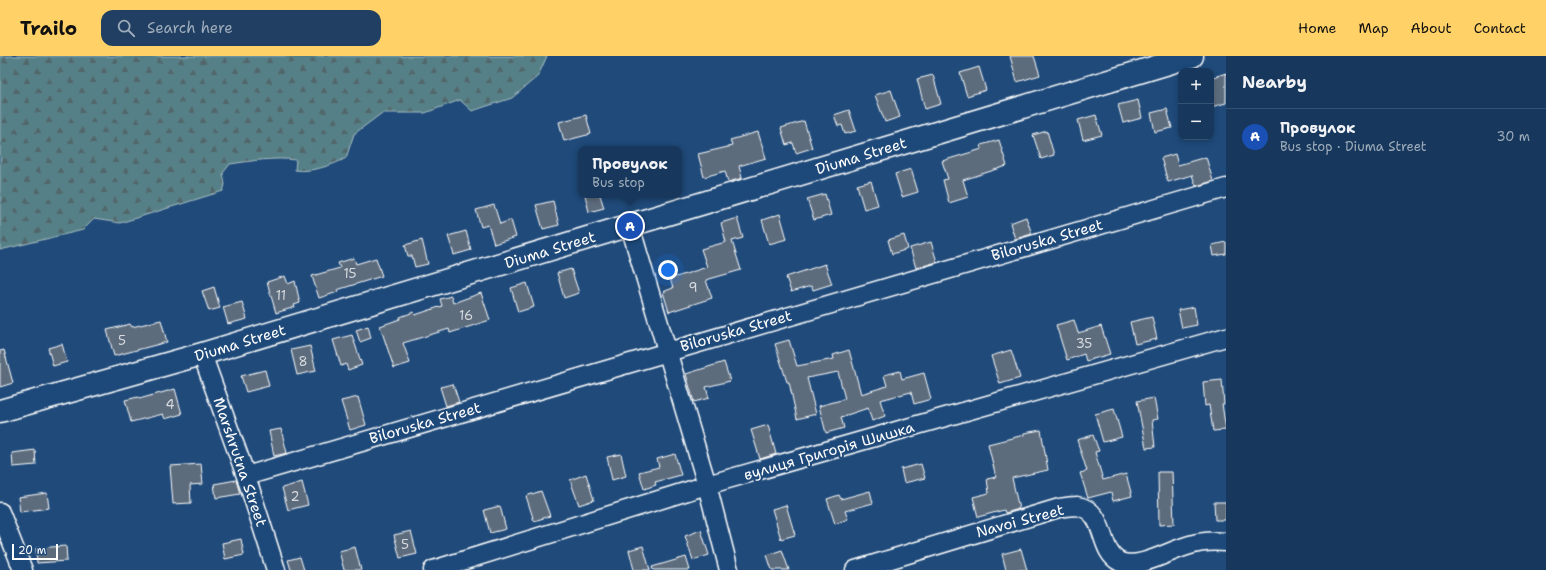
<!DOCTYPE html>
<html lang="en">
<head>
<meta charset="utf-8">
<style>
	:root { --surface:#17385c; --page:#203f62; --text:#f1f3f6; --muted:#9eacbb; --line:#365272; --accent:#ffd166 }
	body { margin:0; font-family:"Shantell Sans",sans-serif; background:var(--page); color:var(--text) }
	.controls { position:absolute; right:12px; top:12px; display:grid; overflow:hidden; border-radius:8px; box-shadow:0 2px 6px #0003 }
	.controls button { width:36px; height:36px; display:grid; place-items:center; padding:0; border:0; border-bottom:1px solid var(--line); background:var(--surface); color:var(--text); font:20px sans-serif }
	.scale { position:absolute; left:12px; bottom:10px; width:46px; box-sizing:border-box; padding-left:4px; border:2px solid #fff; border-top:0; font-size:11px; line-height:14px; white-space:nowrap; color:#fff; -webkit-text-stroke:3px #1f4a7a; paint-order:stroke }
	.you { position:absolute; left:668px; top:214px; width:14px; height:14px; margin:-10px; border:3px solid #fff; border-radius:50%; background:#1a73e8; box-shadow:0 0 0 6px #1a73e833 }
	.badge { display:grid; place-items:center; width:26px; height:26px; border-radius:50%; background:var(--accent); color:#fff; font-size:13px; font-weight:700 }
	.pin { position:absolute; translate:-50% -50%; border:2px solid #fff; box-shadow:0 1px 4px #0006 }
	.popup { position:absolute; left:578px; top:90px; width:104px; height:52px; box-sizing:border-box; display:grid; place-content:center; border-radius:8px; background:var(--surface); filter:drop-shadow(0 1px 3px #0005); font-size:13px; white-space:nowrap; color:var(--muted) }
	.popup b { font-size:15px; color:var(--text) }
	.popup::after { content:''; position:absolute; left:50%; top:100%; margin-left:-8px; border:8px solid transparent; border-top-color:var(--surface) }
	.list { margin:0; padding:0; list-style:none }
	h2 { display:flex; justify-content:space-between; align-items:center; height:52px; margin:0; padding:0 16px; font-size:17px }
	h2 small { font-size:13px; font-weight:400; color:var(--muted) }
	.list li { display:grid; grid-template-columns:26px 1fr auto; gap:12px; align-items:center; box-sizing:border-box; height:56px; padding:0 16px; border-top:1px solid var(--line) }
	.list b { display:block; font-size:15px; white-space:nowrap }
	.list p { margin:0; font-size:13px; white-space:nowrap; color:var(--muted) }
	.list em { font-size:13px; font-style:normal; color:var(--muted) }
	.icon { flex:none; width:22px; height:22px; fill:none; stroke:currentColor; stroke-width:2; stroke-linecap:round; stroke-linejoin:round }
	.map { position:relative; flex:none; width:1226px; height:514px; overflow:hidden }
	header { display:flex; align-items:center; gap:24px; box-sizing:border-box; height:56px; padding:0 20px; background:var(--accent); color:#111 }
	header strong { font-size:19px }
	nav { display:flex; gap:22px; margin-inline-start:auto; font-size:14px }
	.search { width:280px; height:36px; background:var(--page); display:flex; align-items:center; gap:10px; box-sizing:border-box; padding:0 14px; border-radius:12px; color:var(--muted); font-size:15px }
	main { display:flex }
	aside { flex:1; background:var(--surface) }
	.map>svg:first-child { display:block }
	.forest { fill:url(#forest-firs); stroke:#aac0c3 }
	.building { fill:#5d6c7d; stroke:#fff }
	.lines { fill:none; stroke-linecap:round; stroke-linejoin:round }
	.street-casing { stroke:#fff; stroke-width:21 }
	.secondary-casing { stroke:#fff; stroke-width:25 }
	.street { stroke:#1f4a7a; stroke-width:18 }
	.secondary { stroke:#1f4a7a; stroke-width:22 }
	.labels { text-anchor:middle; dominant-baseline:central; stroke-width:4; stroke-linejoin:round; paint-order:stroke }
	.number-label { font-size:13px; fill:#d6dade }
	.street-label { font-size:15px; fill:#fff; stroke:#1f4a7a }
</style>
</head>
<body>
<header>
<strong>Trailo</strong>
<div class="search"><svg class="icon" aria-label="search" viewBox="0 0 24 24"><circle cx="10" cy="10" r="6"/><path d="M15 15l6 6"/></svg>Search here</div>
<nav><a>Home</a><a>Map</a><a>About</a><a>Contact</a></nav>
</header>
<main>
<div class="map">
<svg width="1226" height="514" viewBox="0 0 1226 514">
	<defs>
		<pattern id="forest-firs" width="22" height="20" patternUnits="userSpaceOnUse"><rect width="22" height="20" fill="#568087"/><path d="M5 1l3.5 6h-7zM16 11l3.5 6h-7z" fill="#51666a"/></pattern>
	</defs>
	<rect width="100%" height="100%" fill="#1f4a7a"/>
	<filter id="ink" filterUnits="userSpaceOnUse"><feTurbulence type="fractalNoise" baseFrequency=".025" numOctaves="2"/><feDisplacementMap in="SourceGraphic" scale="8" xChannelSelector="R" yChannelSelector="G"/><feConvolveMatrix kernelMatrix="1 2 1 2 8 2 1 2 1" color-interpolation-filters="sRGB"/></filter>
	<g filter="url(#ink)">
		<path class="forest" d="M0 0H547L538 20 512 42 472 55 460 44 425 57H382L354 78 346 102C334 109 309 117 295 114L296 104C274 101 251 105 230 108L223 117 225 129 223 135 120 167 94 163 83 174 0 194Z"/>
		<path class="building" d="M1010 0H1034L1040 19 1017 26Z
			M979 11 986 34 967 40 960 17Z
			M1226 17V47L1211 51V22Z
			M933 19 941 48 925 53 917 23Z
			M891 34 900 61 885 66 875 39Z
			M1138 44 1142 62 1123 67 1118 49Z
			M1167 53 1172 72 1155 76 1151 57Z
			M849 54 856 75 845 78 842 69 838 70 834 59Z
			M586 59 591 78 564 85 559 66Z
			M1096 59 1102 79 1083 84 1078 64Z
			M804 65 812 92 796 97 793 87 786 89 781 72Z
			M1047 75 1054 99 1041 103 1033 79Z
			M758 76 766 102 739 110 742 122 728 126 725 115 704 121 698 98 732 90 730 84Z
			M999 84 1007 110 963 124 968 141 949 147 943 124 948 123 942 105 982 93 981 89Z
			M1175 98 1178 109 1206 101 1213 125 1196 130 1192 119 1168 126 1161 102Z
			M911 113 918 136 902 141 895 118Z
			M871 125 878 149 864 153 857 129Z
			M825 138 831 159 814 164 807 143Z
			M585 139H600L604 152 589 156Z
			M553 145 559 169 543 173 536 149Z
			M494 149 500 168 511 164 516 181 494 188 488 169 481 171 476 154Z
			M780 158 787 183 769 188 762 164Z
			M1026 161 1032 178 1015 183 1010 167Z
			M737 162 743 182 732 185 741 214 706 224 712 242 669 256 663 236 673 232 670 223 707 211 701 193 726 186 721 167Z
			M466 175 471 194 454 199 448 180Z
			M904 179 908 193 892 198 888 184Z
			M422 184 428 208 415 211 412 200H408L405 189Z
			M931 186 937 206 916 212 910 192Z
			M1226 186V198L1214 200 1212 189Z
			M354 202 356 208 376 202 382 220 337 234 338 236 319 242 312 220 340 212 338 207Z
			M825 208 832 228 813 234 811 230 791 236 786 221Z
			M571 213 579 237 564 242 557 217Z
			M285 220 288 228 295 225 300 247 294 249 295 251 276 257 267 226Z
			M527 227 534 251 518 256 511 232Z
			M214 231 220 252 209 255 202 235Z
			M481 237 490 264 450 277 449 273 403 287 410 307 394 312 380 270 400 263V261L414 256 415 259 442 250 440 243 451 240 453 247Z
			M242 246 247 263 228 268 223 251Z
			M1194 251 1197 269 1182 272 1178 254Z
			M1152 261 1157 283 1135 288 1130 266Z
			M161 264 167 286 114 300 107 274 130 268 132 271Z
			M1074 264 1078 277 1101 270 1110 298 1086 305 1084 298 1067 304 1056 269Z
			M368 270 371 282 360 286 356 274Z
			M352 279 362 309 348 314 346 308 341 310 333 284Z
			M789 284 797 310 834 303 833 299 849 294 861 338 887 330 884 319 900 315 902 323 924 317 931 343 914 348 911 336 880 344 885 360 872 365 868 352 841 361 844 372 826 377 819 350 845 343 838 316 807 322 816 358 797 363 789 326H787L775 288Z
			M62 288 67 306 53 310 48 292Z
			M310 290 316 315 297 319 291 294Z
			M4 294 13 327 0 331V295Z
			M1011 294 1020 322 1000 328 991 300Z
			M724 306 730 325 706 331 709 342 694 346 686 318Z
			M265 314 269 330 246 336 241 320Z
			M1222 324 1224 348H1222L1226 374 1213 375 1209 349 1205 350 1203 326Z
			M453 328 459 346 446 350 440 331Z
			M175 333 182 358 165 363 163 358 131 366 125 344 138 341 139 343Z
			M358 341 366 369 350 374 341 345Z
			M1154 342 1158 363 1152 364 1155 391 1146 392 1137 345Z
			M1114 353 1122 381 1103 386 1095 358Z
			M768 369 776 398 760 403 751 374Z
			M281 373 287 397 274 400 269 375Z
			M1041 374 1048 414 1012 422 1019 453 1005 457 1004 454 978 461 973 441 989 437 987 423 996 421 988 388 1024 379V377Z
			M1093 379 1099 395 1095 396 1103 424 1126 418 1132 440 1113 445 1111 436 1088 442 1080 417 1087 415 1077 384Z
			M35 394 36 409 13 411 12 397Z
			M621 398 626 420 612 424 607 401Z
			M675 398 681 419 655 426 656 429 644 433 639 416 659 411 657 403Z
			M201 408 203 428 190 429 191 447 173 448 170 410Z
			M921 408 925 422 904 427 901 413Z
			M1158 416H1172L1174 468 1159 469Z
			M586 418 594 444 579 449 570 424Z
			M236 424 240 438 216 442 214 428Z
			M302 426 308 449 288 454 282 432Z
			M541 435 550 460 534 465 526 440Z
			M870 435 873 447 845 455 848 463 835 468 827 443 839 439 841 443Z
			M47 437 49 452 20 456 18 441Z
			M1214 446H1226V464H1215Z
			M786 449 795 479 781 483 772 453Z
			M500 450 506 473 490 477 484 454Z
			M701 474 709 499 693 504 685 480Z
			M411 475 417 498 400 502 394 479Z
			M241 483 244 499 225 503 222 487Z
			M66 490 67 505 37 507 36 492Z
			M643 490 650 514H634L629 494Z
			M355 491 361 514H344L339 495Z
			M1021 493 1027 514H1006L1002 498Z
			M782 494 789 514H772L767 499Z
			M300 501 304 514H291L288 504Z
			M686 501 690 514H653L652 511Z"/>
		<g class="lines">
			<g class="street-casing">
				<path id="street" d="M630 170 707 429 729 514
					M202 298 246 420 276 514
					M246 420 1226 132
					M0 456 23 514
					M433 514 707 429 1226 281
					M855 514 1059 452C1065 451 1072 450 1077 450 1108 455 1097 495 1120 506 1139 514 1170 494 1190 489 1202 485 1214 485 1226 486"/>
			</g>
			<g class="secondary-casing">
				<path id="secondary" d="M0 355 202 298 1192 0"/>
			</g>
			<use href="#street" class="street"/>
			<use href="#secondary" class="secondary"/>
		</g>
	</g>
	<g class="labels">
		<g class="number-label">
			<text x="350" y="217">15</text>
			<text x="693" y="231">9</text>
			<text x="281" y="239">11</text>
			<text x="466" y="259">16</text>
			<text x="122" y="284">5</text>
			<text x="1084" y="287">35</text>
			<text x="303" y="305">8</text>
			<text x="170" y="348">4</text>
			<text x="295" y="440">2</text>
			<text x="405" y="488">5</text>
		</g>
		<g class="street-label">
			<text transform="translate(861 100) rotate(-17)">Diuma Street</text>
			<text transform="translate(1047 184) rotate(-16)">Biloruska Street</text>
			<text transform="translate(550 194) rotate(-17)">Diuma Street</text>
			<text transform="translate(736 275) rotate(-16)">Biloruska Street</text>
			<text transform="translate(240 287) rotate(-17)">Diuma Street</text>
			<text transform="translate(425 367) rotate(-16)">Biloruska Street</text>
			<text transform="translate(829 395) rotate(-16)">вулиця Григорія Шишка</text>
			<text transform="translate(240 406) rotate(71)">Marshrutna Street</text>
			<text transform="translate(1020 465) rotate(-15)">Navoi Street</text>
		</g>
	</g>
</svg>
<div class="controls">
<button>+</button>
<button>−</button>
</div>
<div class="scale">20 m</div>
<div class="you"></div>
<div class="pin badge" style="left:630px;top:170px;background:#1a4fb4">A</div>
<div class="popup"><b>Провулок</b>Bus stop</div>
</div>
<aside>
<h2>Nearby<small></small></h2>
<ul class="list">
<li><span class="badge" style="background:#1a4fb4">A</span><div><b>Провулок</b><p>Bus stop · Diuma Street</p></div><em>30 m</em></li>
</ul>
</aside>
</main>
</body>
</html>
